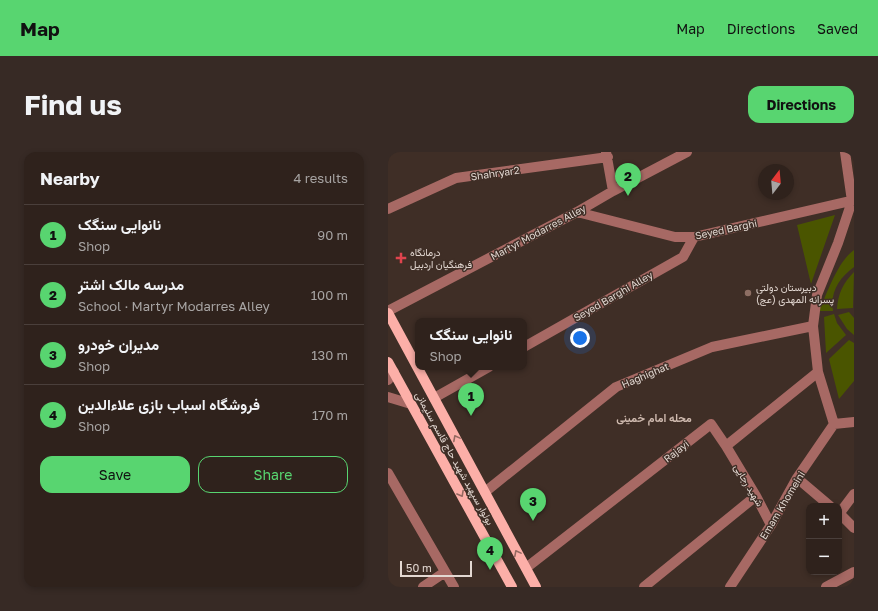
<!DOCTYPE html>
<html lang="en">
<head>
<meta charset="utf-8">
<style>
	:root { --surface:#2f221c; --page:#372a25; --text:#f1f3f6; --muted:#a7a4a3; --line:#4a3f3b; --accent:#58d570 }
	body { margin:0; font-family:"Golos Text",Vazirmatn,sans-serif; background:var(--page); color:var(--text) }
	.controls { position:absolute; right:12px; bottom:12px; display:grid; overflow:hidden; border-radius:8px; box-shadow:0 2px 6px #0003 }
	.controls button { width:36px; height:36px; display:grid; place-items:center; padding:0; border:0; border-bottom:1px solid var(--line); background:var(--surface); color:var(--text); font:20px sans-serif }
	.compass { position:absolute; left:370px; top:12px; width:36px; height:36px; border-radius:50%; background:var(--surface); box-shadow:0 2px 6px #0003; rotate:16deg }
	.scale { position:absolute; left:12px; bottom:10px; width:72px; box-sizing:border-box; padding-left:4px; border:2px solid #e3d8d2; border-top:0; font-size:11px; line-height:14px; white-space:nowrap; color:#e3d8d2; -webkit-text-stroke:3px #3f2e26; paint-order:stroke }
	.you { position:absolute; left:192px; top:186px; width:14px; height:14px; margin:-10px; border:3px solid #fff; border-radius:50%; background:#1a73e8; box-shadow:0 0 0 6px #1a73e833 }
	.badge { display:grid; place-items:center; width:26px; height:26px; border-radius:50%; background:var(--accent); color:#111; font-size:13px; font-weight:700 }
	.pin { position:absolute; translate:-50% -33px; filter:drop-shadow(0 1px 2px #0008) }
	.pin::after { content:''; position:absolute; top:21px; width:14px; height:12px; background:inherit; clip-path:polygon(0 0,100% 0,50% 100%) }
	.popup { position:absolute; left:27px; top:166px; width:112px; height:52px; box-sizing:border-box; display:grid; place-content:center; border-radius:8px; background:var(--surface); filter:drop-shadow(0 1px 3px #0005); font-size:13px; white-space:nowrap; color:var(--muted) }
	.popup b { font-size:15px; color:var(--text) }
	.popup::after { content:''; position:absolute; left:50%; top:100%; margin-left:-8px; border:8px solid transparent; border-top-color:var(--surface) }
	.list { margin:0; padding:0; list-style:none }
	h2 { display:flex; justify-content:space-between; align-items:center; height:52px; margin:0; padding:0 16px; font-size:17px }
	h2 small { font-size:13px; font-weight:400; color:var(--muted) }
	.list li { display:grid; grid-template-columns:26px 1fr auto; gap:12px; align-items:center; box-sizing:border-box; height:60px; padding:0 16px; border-top:1px solid var(--line) }
	.list b { display:block; font-size:15px; white-space:nowrap }
	.list p { margin:0; font-size:13px; white-space:nowrap; color:var(--muted) }
	.list em { font-size:13px; font-style:normal; color:var(--muted) }
	.actions { display:flex; gap:8px; padding:12px 16px }
	.actions a { flex:1; padding:9px 0; border:1px solid var(--accent); border-radius:12px; text-align:center; font-size:14px; color:var(--accent) }
	.actions .main { background:var(--accent); color:#111 }
	.map { position:relative; flex:none; width:466px; height:435px; overflow:hidden; border-radius:12px }
	header { display:flex; align-items:center; gap:24px; box-sizing:border-box; height:56px; padding:0 20px; background:var(--accent); color:#111 }
	header strong { font-size:19px }
	nav { display:flex; gap:22px; margin-inline-start:auto; font-size:14px }
	.intro { display:flex; align-items:center; justify-content:space-between; box-sizing:border-box; height:96px; padding:0 24px }
	h1 { margin:0; font-size:28px }
	.button { padding:10px 18px; border-radius:12px; background:var(--accent); color:#111; font-size:14px; font-weight:700 }
	main { display:flex; gap:24px; padding:0 24px }
	aside { flex:1; background:var(--surface); border-radius:12px; box-shadow:0 2px 6px #0003 }
	.map>svg:first-child { display:block }
	.green { fill:#4a5500 }
	.lines { fill:none; stroke-linecap:round; stroke-linejoin:round }
	.minor { stroke:#a76964; stroke-width:10 }
	.major { stroke:#fcafa8; stroke-width:10 }
	.oneway { stroke:#946860 }
	.health-dot { fill:#e0444e; stroke:#3f2e26; stroke-width:1.5 }
	.education-dot { fill:#8d6e63; stroke:#3f2e26; stroke-width:1.5 }
	.labels { text-anchor:middle; dominant-baseline:central; stroke-width:3; stroke-linejoin:round; paint-order:stroke }
	.street-label { font-size:10px; fill:#e3d8d2; stroke:#3f2e26 }
	.poi-label { font-size:10px; fill:#e3d8d2; stroke:#3f2e26; text-anchor:start }
	.neighbourhood-label { font-size:11px; font-weight:bold; fill:#cfbaaf; stroke:#3f2e26 }
</style>
</head>
<body>
<header>
<strong>Map</strong>
<nav><a>Map</a><a>Directions</a><a>Saved</a></nav>
</header>
<div class="intro"><h1>Find us</h1><a class="button">Directions</a></div>
<main>
<aside>
<h2>Nearby<small>4 results</small></h2>
<ul class="list">
<li><span class="badge">1</span><div><b>نانوایی سنگک</b><p>Shop</p></div><em>90 m</em></li>
<li><span class="badge">2</span><div><b>مدرسه مالک اشتر</b><p>School · Martyr Modarres Alley</p></div><em>100 m</em></li>
<li><span class="badge">3</span><div><b>مدیران خودرو</b><p>Shop</p></div><em>130 m</em></li>
<li><span class="badge">4</span><div><b>فروشگاه اسباب بازی علاءالدین</b><p>Shop</p></div><em>170 m</em></li>
</ul>
<div class="actions"><a class="main">Save</a><a>Share</a></div>
</aside>
<div class="map">
<svg width="466" height="435" viewBox="0 0 466 435">
	<rect width="100%" height="100%" fill="#3f2e26"/>
	<path class="green" d="M447 63 423 132 409 73Z
		M466 98V115C451 126 442 140 445 159H431C439 141 450 109 466 98Z
		M466 120 465 156 449 157C450 142 455 131 466 120Z
		M461 160 466 166V183L459 177 450 163Z
		M446 162 449 171 458 183 438 201 436 165Z
		M461 188 466 191V229L451 247 441 207Z"/>
	<g class="lines">
		<path class="minor" d="M218 0 225 39
			M0 57 68 26 220 5
			M189 60 287 85H306L466 48
			M0 159 189 60 225 39 299 0
			M136 195 295 105 306 85
			M0 228 6 220
			M0 245 23 252
			M46 246 101 215
			M446 272 430 220 425 174 429 143 450 91 464 49 457 0
			M446 272 466 270
			M338 294 368 344 383 373
			M0 321 66 435
			M409 326 442 354
			M97 340 228 235 324 195 425 174
			M451 361 466 376
			M451 362 466 342
			M138 416 323 272 338 294 430 220
			M35 435 57 420
			M256 435 368 344
			M342 435 383 373 409 326 446 272
			M438 435 466 420"/>
		<path class="major" d="M0 161 148 435
			M0 210 124 435"/>
	</g>
	<defs><path id="oneway-chevron" d="M-2-3.5L2.5 0L-2 3.5" fill="none" stroke-width="1.6" stroke-linecap="round" stroke-linejoin="round"/></defs>
	<g class="oneway">
		<use href="#oneway-chevron" transform="translate(68 286) rotate(-118)"/>
		<use href="#oneway-chevron" transform="translate(73 342) rotate(61)"/>
		<use href="#oneway-chevron" transform="translate(129 401) rotate(-118)"/>
	</g>
	<path class="health-dot" d="M11 100h4v4h4v4h-4v4h-4v-4h-4v-4h4z"/>
	<circle class="education-dot" cx="360" cy="141" r="4"/>
	<g class="labels">
		<g class="street-label">
			<text transform="translate(107 21) rotate(-8)">Shahryar2</text>
			<text transform="translate(338 77) rotate(-12)">Seyed Barghi</text>
			<text transform="translate(150 80) rotate(-28)">Martyr Modarres Alley</text>
			<text transform="translate(225 144) rotate(-30)">Seyed Barghi Alley</text>
			<text transform="translate(257 223) rotate(-23)">Haghighat</text>
			<text transform="translate(288 299) rotate(-38)">Rajayi</text>
			<text transform="translate(67 306) rotate(61)">بولوار سپهبد شهید حاج قاسم سلیمانی</text>
			<text transform="translate(361 333) rotate(59)">شهید رجایی</text>
			<text transform="translate(394 353) rotate(-59)">Emam Khomeini</text>
		</g>
		<g class="poi-label">
			<text x="22" y="100">درمانگاه<tspan x="22" dy="12">فرهنگیان اردبیل</tspan></text>
			<text x="368" y="135">دبیرستان دولتی<tspan x="368" dy="12">پسرانه المهدی (عج)</tspan></text>
		</g>
		<g class="neighbourhood-label">
			<text x="266" y="265">محله امام خمینی</text>
		</g>
	</g>
</svg>
<div class="controls">
<button>+</button>
<button>−</button>
</div>
<svg class="compass" viewBox="-18 -18 36 36"><path d="M0-13l5 13h-10z" fill="#e53935"/><path d="M0 13l5-13h-10z" fill="#a7a4a3"/></svg>
<div class="scale">50 m</div>
<div class="you"></div>
<div class="pin badge" style="left:83px;top:264px">1</div>
<div class="popup"><b>نانوایی سنگک</b>Shop</div>
<div class="pin badge" style="left:240px;top:44px">2</div>
<div class="pin badge" style="left:145px;top:369px">3</div>
<div class="pin badge" style="left:102px;top:418px">4</div>
</div>
</main>
</body>
</html>
